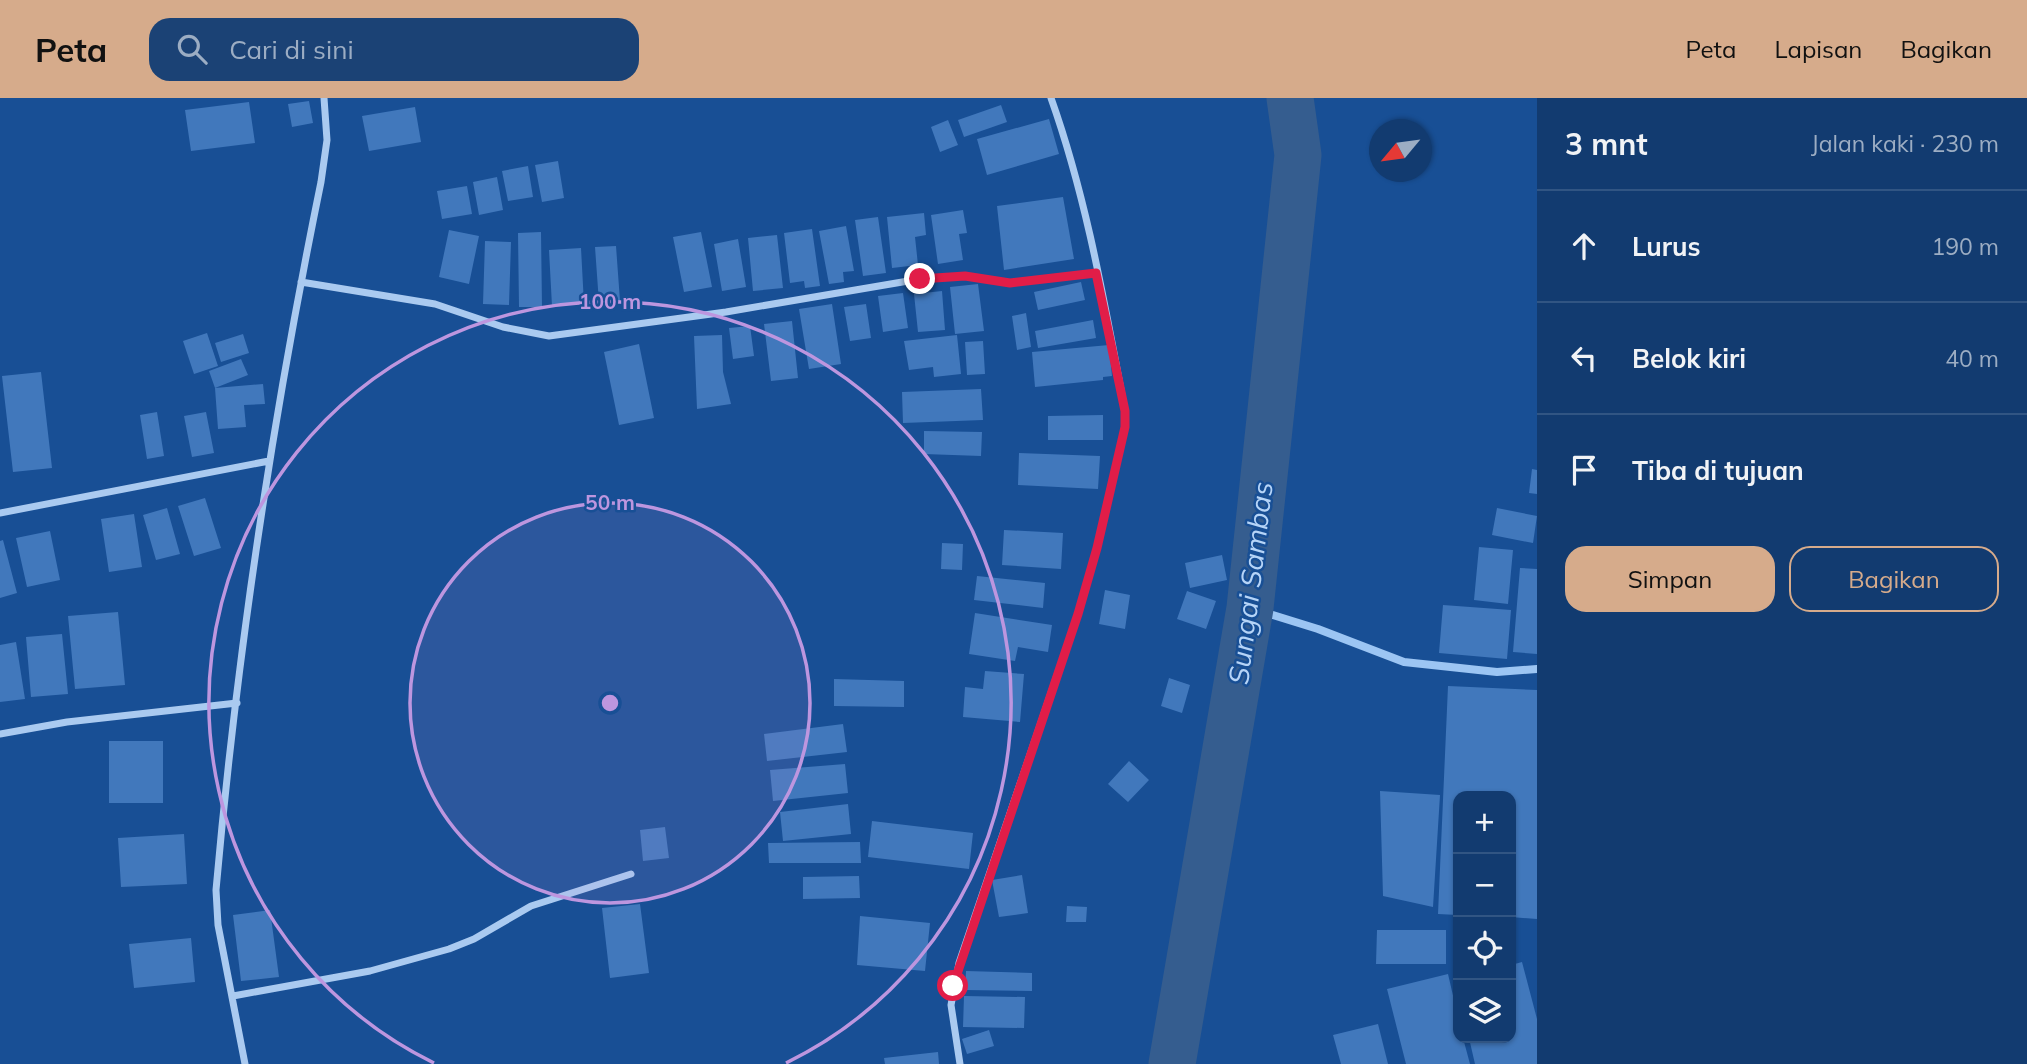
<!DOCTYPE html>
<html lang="id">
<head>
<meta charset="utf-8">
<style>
	:root { --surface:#123b70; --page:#1b4275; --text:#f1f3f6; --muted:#9cadc3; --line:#315583; --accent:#d6ab8b }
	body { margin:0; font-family:Mulish,sans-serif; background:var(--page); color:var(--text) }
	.controls { position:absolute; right:21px; bottom:21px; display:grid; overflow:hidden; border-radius:14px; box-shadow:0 2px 5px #0004 }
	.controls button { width:63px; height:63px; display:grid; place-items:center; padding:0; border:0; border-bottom:2px solid var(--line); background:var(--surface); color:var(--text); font:35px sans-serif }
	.compass { position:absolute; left:1369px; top:21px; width:63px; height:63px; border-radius:50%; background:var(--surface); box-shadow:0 2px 5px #0004; rotate:241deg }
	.stop { position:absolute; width:21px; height:21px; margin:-16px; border:5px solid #e11d48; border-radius:50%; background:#fff }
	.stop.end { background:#e11d48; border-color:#fff; box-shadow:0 2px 7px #0008 }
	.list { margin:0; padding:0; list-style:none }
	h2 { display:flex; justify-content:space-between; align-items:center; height:91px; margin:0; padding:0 28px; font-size:30px }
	h2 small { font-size:23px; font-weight:400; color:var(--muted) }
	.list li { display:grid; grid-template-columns:46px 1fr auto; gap:21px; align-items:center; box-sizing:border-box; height:112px; padding:0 28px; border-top:2px solid var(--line) }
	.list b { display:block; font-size:26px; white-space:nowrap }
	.list em { font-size:23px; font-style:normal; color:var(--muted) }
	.actions { display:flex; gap:14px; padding:21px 28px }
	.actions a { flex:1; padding:16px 0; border:2px solid var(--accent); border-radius:21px; text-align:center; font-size:24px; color:var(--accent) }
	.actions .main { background:var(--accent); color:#111 }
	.icon { flex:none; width:38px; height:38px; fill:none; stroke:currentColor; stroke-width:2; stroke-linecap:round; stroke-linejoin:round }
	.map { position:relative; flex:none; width:1537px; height:966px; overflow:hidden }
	header { display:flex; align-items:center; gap:42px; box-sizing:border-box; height:98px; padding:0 35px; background:var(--accent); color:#111 }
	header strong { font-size:33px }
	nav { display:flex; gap:38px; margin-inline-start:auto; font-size:24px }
	.search { width:490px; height:63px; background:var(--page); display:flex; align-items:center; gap:18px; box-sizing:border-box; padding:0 24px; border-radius:21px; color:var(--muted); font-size:26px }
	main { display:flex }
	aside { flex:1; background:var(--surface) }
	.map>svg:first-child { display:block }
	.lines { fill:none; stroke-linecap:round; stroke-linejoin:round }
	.stream { stroke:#9cc5f3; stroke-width:8 }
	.river { stroke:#355d8f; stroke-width:47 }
	.building { fill:#4178bc }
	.minor { stroke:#aacaf0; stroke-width:7 }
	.route { stroke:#e11d48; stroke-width:9 }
	.ring { fill:none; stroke:#bd96df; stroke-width:3.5 }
	.labels { text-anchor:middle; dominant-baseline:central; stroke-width:5; stroke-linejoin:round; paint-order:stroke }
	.water-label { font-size:28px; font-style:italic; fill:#b6d4f7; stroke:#184f95 }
	.centre { fill:#bd96df; stroke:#184f95; stroke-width:3.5 }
	.ring-label { font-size:21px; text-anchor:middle; font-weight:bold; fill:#bd96df; stroke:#184f95; stroke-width:5; stroke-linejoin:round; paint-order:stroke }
</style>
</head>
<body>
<header>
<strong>Peta</strong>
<div class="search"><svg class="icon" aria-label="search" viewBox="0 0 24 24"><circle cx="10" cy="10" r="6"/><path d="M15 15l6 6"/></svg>Cari di sini</div>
<nav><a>Peta</a><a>Lapisan</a><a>Bagikan</a></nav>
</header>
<main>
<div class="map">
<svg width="1537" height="966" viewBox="0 0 1537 966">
	<rect width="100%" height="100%" fill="#184f95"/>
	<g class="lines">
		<path class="stream" d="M1250 510 1318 531 1404 564 1497 574 1537 571"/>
		<path class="river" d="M1172 966 1250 510 1298 57 1290 0"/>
	</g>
	<path class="building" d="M309 3 313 25 292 29 288 6Z
		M249 4 255 45 191 53 185 12Z
		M1001 7 1007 24 964 39 958 22Z
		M415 9 421 44 369 53 362 18Z
		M1049 21 1059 56 987 77 977 41Z
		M948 22 958 47 940 54 931 29Z
		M558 63 564 100 542 104 535 67Z
		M528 68 533 99 508 103 502 73Z
		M497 79 503 112 479 117 473 84Z
		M467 88 472 116 442 121 437 93Z
		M1063 99 1074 161 1004 172 997 108Z
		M963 112 967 135 959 136 963 162 938 166 931 117Z
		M924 115 926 137 915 139 918 167 892 170 887 119Z
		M878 119 886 175 863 178 855 122Z
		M846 128 854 173 843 174 844 184 829 186 819 133Z
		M812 131 820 188 805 190 804 183 790 185 784 135Z
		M449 132 479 138 469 186 439 179Z
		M541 134 542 209H519L518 135Z
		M701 134 712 189 684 194 673 139Z
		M777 137 783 190 753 193 748 140Z
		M738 141 746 189 722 193 714 146Z
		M485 143 511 144 509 207 483 206Z
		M616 148 620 203 599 205 595 149Z
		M581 150 584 206 552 208 549 152Z
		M1081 184 1085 202 1038 212 1034 194Z
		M978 186 984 233 955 236 950 189Z
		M942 193 945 232 918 234 914 196Z
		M903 195 908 230 883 234 878 198Z
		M832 206 841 266 809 271 799 211Z
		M866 206 871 240 850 243 844 209Z
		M1026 215 1031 249 1017 252 1012 218Z
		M1093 222 1096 240 1038 250 1035 233Z
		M792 223 798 280 771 283 764 226Z
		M750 228 754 258 733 261 729 230Z
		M207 235 218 268 194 276 183 243Z
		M243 236 249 255 221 264 215 245Z
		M722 237 723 274 731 306 697 311 694 238Z
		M957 237 961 276 934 279 933 269 909 272 904 243Z
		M983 243 985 276 967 277 965 244Z
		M639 246 654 320 619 327 604 254Z
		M1109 247 1112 278 1103 279V282L1035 289 1032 254Z
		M241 261 248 277 215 290 209 273Z
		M41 274 52 370 13 374 2 278Z
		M263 286 265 306 244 307 246 329 218 331 215 290Z
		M981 291 983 322 903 325 902 294Z
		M157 314 164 358 147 361 140 317Z
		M206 314 214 355 192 359 184 318Z
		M1103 317V342H1048V318Z
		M924 333 982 334 981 358 924 356Z
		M1019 355 1100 358 1098 391 1018 387Z
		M1532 371 1537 372V396L1529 395Z
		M205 400 221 450 194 458 178 408Z
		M167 410 180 456 156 462 143 417Z
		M1497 410 1537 418 1533 445 1492 437Z
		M134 416 142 469 109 474 101 421Z
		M1004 432 1063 435 1061 471 1002 467Z
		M50 433 60 482 27 489 16 440Z
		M3 442 17 495 0 500V443Z
		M942 445 963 446 962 472 941 471Z
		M1479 449 1513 452 1508 506 1474 502Z
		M1222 457 1227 482 1190 490 1185 465Z
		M1520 470 1537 471V556L1513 554Z
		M977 478 1045 485 1043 510 974 502Z
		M1105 492 1130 497 1125 531 1099 526Z
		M1187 493 1216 503 1206 531 1177 521Z
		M1443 507 1511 512 1507 561 1439 555Z
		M118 514 125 587 75 591 68 518Z
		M975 515 1052 527 1048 554 1018 549 1015 563 969 556Z
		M62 536 68 596 31 599 26 539Z
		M16 544 25 601 0 604V547Z
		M985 573 1024 576 1020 624 963 619 965 589 983 591Z
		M1169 580 1190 587 1182 615 1161 608Z
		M834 581 904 583V609L834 608Z
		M1448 588 1537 592V821L1511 819V698H1458V817L1438 816Z
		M843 626 847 654 767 663 764 636Z
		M109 643H163V705H109Z
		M1129 663 1149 682 1128 704 1108 686Z
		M845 666 848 695 773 703 770 672Z
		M1380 693 1440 697 1433 809 1383 798Z
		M848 706 851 736 783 743 780 714Z
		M872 723 973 735 969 771 868 759Z
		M665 729 669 760 643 763 640 732Z
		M184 736 187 786 121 789 118 740Z
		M860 744 861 765H769L768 745Z
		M1022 777 1028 815 999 819 992 782Z
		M859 778 860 800 803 801V779Z
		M640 806 649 875 610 880 602 810Z
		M1067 808 1087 809 1086 824H1066Z
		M270 812 279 879 241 883 233 817Z
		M860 818 930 825 925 873 857 867Z
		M1377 832H1446V866H1376Z
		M191 840 195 884 134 890 129 846Z
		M1522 864 1537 921V966H1475L1469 940H1511V867Z
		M966 873 1032 875V893L965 892Z
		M1448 876 1458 919V940H1463L1470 966H1406L1387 891Z
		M964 898 1025 899 1024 930 963 929Z
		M1378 926 1388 966H1341L1333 937Z
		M989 932 994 948 967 956 962 941Z
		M938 954 939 966H885L884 960Z"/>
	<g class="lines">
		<path class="minor" d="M301 184 435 206 503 229 549 238 726 214 920 181 965 178 1010 185 1096 175
			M0 415 269 363
			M0 636 67 624 237 605
			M233 898 370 873 449 851 474 841 531 808 631 776
			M245 966 218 827 216 792C237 555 273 318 321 84L327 42 324 0
			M960 966 951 907 959 865 1078 516 1097 450 1125 329V313C1105 208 1087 101 1051 0"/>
	</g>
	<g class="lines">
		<path class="route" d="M920 181 965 178 1010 185 1096 175 1125 313V329L1097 450 1078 516 953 888"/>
	</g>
	<circle cx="610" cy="605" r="200" fill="#bd96df" fill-opacity=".12"/>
	<g class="ring">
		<circle cx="610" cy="605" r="200"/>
		<path d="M434 965A401 401 0 1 1 786 965"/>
	</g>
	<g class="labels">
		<g class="water-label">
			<text transform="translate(1250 485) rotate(-83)">Sungai Sambas</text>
		</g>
	</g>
	<circle cx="610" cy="605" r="10" class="centre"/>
	<g class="ring-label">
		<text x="610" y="211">100 m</text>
		<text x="610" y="412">50 m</text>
	</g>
</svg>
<div class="controls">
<button>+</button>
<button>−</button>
<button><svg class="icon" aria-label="locate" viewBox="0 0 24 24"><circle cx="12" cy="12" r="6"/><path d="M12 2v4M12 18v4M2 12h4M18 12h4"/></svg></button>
<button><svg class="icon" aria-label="layers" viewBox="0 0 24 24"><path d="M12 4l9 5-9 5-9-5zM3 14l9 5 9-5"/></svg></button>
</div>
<svg class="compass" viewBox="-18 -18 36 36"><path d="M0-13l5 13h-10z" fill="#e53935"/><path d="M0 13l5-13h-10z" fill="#9cadc3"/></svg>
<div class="stop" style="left:953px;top:888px"></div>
<div class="stop end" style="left:920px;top:181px"></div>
</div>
<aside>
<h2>3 mnt<small>Jalan kaki · 230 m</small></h2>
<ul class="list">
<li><svg class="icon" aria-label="ahead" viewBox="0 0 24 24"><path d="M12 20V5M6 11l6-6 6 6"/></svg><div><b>Lurus</b></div><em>190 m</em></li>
<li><svg class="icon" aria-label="left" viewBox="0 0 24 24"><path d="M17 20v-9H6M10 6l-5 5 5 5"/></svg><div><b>Belok kiri</b></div><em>40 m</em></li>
<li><svg class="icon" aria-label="arrive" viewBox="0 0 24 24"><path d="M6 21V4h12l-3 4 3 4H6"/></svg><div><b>Tiba di tujuan</b></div></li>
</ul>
<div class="actions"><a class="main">Simpan</a><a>Bagikan</a></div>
</aside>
</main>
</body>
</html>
